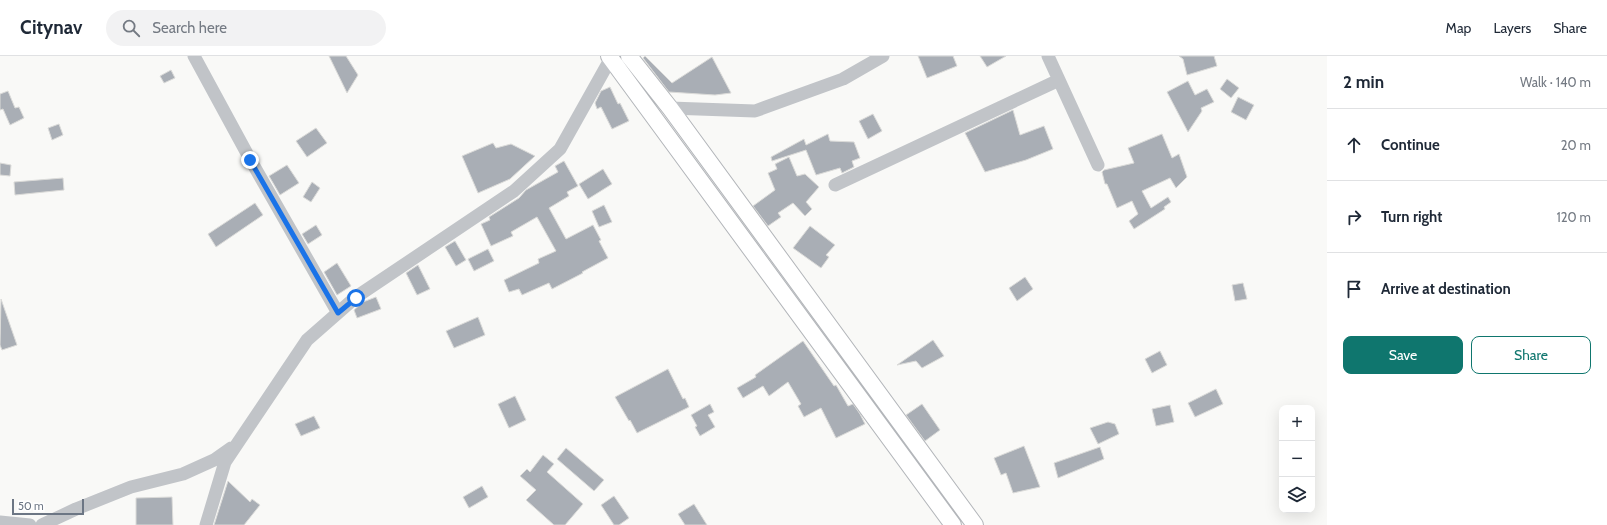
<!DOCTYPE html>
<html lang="en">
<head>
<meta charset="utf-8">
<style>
	:root { --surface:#fff; --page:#f2f2f3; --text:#1f2937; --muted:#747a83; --line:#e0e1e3; --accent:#0f766e }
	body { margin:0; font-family:Cabin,sans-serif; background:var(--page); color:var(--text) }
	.controls { position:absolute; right:12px; bottom:12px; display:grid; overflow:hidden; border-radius:8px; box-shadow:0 4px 16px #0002 }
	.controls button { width:36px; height:36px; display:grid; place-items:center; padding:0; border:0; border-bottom:1px solid var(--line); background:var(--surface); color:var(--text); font:20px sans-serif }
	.scale { position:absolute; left:12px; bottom:10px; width:72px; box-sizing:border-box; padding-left:4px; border:2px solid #6c7684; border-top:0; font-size:11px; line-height:14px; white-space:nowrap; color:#6c7684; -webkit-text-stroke:3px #fff; paint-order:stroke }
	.stop { position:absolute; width:12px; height:12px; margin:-9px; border:3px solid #1a73e8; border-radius:50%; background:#fff }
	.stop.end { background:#1a73e8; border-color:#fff; box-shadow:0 1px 4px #0008 }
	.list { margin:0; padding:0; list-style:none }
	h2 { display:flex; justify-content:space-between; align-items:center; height:52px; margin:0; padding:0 16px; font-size:17px }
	h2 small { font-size:13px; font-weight:400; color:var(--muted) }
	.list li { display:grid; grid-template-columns:26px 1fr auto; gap:12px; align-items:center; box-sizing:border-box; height:72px; padding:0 16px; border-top:1px solid var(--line) }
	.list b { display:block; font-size:15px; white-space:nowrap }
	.list em { font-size:13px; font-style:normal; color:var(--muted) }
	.actions { display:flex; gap:8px; padding:12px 16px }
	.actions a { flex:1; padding:9px 0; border:1px solid var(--accent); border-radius:8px; text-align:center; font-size:14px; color:var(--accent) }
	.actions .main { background:var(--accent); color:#fff }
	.icon { flex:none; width:22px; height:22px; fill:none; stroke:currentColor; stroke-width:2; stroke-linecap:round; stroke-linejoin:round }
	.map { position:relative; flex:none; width:1327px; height:469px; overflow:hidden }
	header { display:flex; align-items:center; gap:24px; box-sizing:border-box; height:56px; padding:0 20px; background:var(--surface); border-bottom:1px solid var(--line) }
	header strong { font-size:19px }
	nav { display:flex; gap:22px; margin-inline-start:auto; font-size:14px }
	.search { width:280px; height:36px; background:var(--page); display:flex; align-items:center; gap:10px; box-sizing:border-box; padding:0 14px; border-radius:22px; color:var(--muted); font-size:15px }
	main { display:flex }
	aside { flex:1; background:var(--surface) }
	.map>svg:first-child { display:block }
	.building { fill:#a9aeb5; stroke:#dbdbd9 }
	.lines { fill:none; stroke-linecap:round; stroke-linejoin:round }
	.major-casing { stroke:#b3b6ba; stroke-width:18 }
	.minor { stroke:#c1c4c8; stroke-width:13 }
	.major { stroke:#fff; stroke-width:16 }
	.route { stroke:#1a73e8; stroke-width:5 }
</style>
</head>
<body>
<header>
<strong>Citynav</strong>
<div class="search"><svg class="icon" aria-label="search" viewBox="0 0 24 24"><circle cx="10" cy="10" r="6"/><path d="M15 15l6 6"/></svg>Search here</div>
<nav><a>Map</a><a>Layers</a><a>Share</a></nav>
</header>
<main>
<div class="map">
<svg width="1327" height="469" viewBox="0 0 1327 469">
	<rect width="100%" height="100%" fill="#f9f9f7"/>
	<path class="building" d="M329 0H346L358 19 347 37Z
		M645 0 672 27 712 1 731 37 715 39 669 36 643 2Z
		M918 0H953L957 10 927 22Z
		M980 0H1006L987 11Z
		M1179 0H1214L1217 10 1187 19 1183 3Z
		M171 14 175 22 164 27 160 20Z
		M1227 23 1239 32 1231 42 1220 33Z
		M1188 25 1195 39 1207 33 1214 46 1201 52 1202 55 1188 76 1167 36Z
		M610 31 618 48 620 47 629 65 612 73 601 51 597 53 595 47 601 35Z
		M8 35 15 52 19 51 24 62 10 69 3 53 0 54V38Z
		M1238 41 1254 49 1246 64 1231 56Z
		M1013 54 1020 79 1044 70 1053 93 1026 104 985 116 965 77Z
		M873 58 882 75 868 83 859 65Z
		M59 68 63 79 52 84 48 72Z
		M316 72 327 87 307 101 296 85Z
		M828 78 830 85 854 86 860 102 852 105 854 111 842 117 840 112 816 119 806 94 772 105 771 101 804 83 806 89Z
		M1162 78 1172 102 1179 98 1187 121 1176 132 1170 122 1142 135 1151 152 1168 141 1171 146 1164 151 1165 153 1134 173 1129 165 1138 158 1132 145 1117 152 1107 128H1105L1102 116 1104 114 1134 107 1128 92Z
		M493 87 496 92 511 88 535 100 510 123 478 137 462 100Z
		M789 101 797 120 805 118 819 131 806 146 812 153 805 160 793 147 778 157 781 161 768 170 753 150 775 134 768 117 777 113 775 108Z
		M564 105 578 130 567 136 569 140 549 152 566 183 593 169 601 184 599 185 608 202 582 216 583 217 552 233 549 227 522 239 519 233 509 236 504 224 539 207 538 203 556 195 537 161 511 176 513 180 491 190 481 168 490 164 489 161 519 142 526 134 558 116 555 110Z
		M0 107 11 109 10 120 0 119Z
		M287 109 299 127 280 139 269 120Z
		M603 113 612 128 588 143 579 128Z
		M63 122 64 134 15 139 14 126Z
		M312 126 320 132 311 146 303 141Z
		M255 147 263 159 216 191 208 178Z
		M604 149 612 166 599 171 592 155Z
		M316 169 322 179 308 188 302 178Z
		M810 170 835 189 826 199 829 201 821 212 793 192Z
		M455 185 466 204 456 210 445 191Z
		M488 193 494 205 474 215 468 203Z
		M337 207 351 230 337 239 324 216Z
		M418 209 430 233 417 239 406 217Z
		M1025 221 1033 233 1017 245 1009 232Z
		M1243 227 1247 243 1235 245 1232 229Z
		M376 241 381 253 357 262 354 254 363 246Z
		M1 243 17 289 2 294 0 289Z
		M478 261 485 279 454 292 446 275Z
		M933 284 944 300 922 312 916 305 897 309Z
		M803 285 834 330 836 329 848 350 853 348 860 358 865 368 836 382 821 352 804 361 798 350 801 348 788 326 769 340 763 330 743 342 737 332 756 321 755 319Z
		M1160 295 1167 309 1152 317 1145 303Z
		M668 313 683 343 685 342 689 351 637 377 630 364 629 365 615 341Z
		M1216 333 1223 348 1195 361 1188 347Z
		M515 340 526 364 509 372 498 348Z
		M710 348 714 356 708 359 715 371 700 380 695 371 697 370 691 359Z
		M922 348 940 374 925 385 906 359Z
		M1170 349 1174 366 1156 370 1152 353Z
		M314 360 320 372 301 380 295 368Z
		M1108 366 1115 368 1119 378 1098 388 1090 372Z
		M1024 390 1040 431 1013 437 1006 417 1001 419 994 402Z
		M1100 391 1104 403 1058 422 1054 407Z
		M566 392 604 424 594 435 557 403Z
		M543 399 554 408 547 416 583 448 565 469H554L526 444 536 434 520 420 527 413 530 416Z
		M228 425 250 446 252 443 260 449 244 469H214Z
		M482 430 488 441 469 452 463 441Z
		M614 440 629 462 619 469H614L601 449Z
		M172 441 173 469H136V442Z
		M694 448 707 469H685L678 458Z"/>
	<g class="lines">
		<g class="major-casing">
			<path id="major" d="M609 0 953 469
				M629 0 670 52 975 469"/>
		</g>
		<path class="minor" d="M194 0 250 103 338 257
			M1048 0 1098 109
			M670 52 755 55 843 23 883 0
			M835 129 1059 24
			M0 466 30 469
			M42 469 76 453 131 431 183 418 214 404 231 392
			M206 469 225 406 307 284 356 241 514 135 560 93 611 2"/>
		<use href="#major" class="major"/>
	</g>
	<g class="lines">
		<path class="route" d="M250 104 338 257 356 242"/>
	</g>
</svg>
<div class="controls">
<button>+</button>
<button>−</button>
<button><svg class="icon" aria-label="layers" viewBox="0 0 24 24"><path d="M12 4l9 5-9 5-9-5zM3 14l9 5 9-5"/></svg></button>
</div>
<div class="scale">50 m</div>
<div class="stop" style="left:356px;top:242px"></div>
<div class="stop end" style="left:250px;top:104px"></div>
</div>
<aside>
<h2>2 min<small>Walk · 140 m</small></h2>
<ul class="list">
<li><svg class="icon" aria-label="ahead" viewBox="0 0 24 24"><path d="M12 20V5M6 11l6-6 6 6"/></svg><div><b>Continue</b></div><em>20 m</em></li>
<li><svg class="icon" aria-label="right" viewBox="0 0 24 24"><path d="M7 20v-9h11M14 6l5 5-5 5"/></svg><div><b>Turn right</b></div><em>120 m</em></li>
<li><svg class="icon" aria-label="arrive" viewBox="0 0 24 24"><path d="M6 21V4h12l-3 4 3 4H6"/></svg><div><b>Arrive at destination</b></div></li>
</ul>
<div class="actions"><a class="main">Save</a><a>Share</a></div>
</aside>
</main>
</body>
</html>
